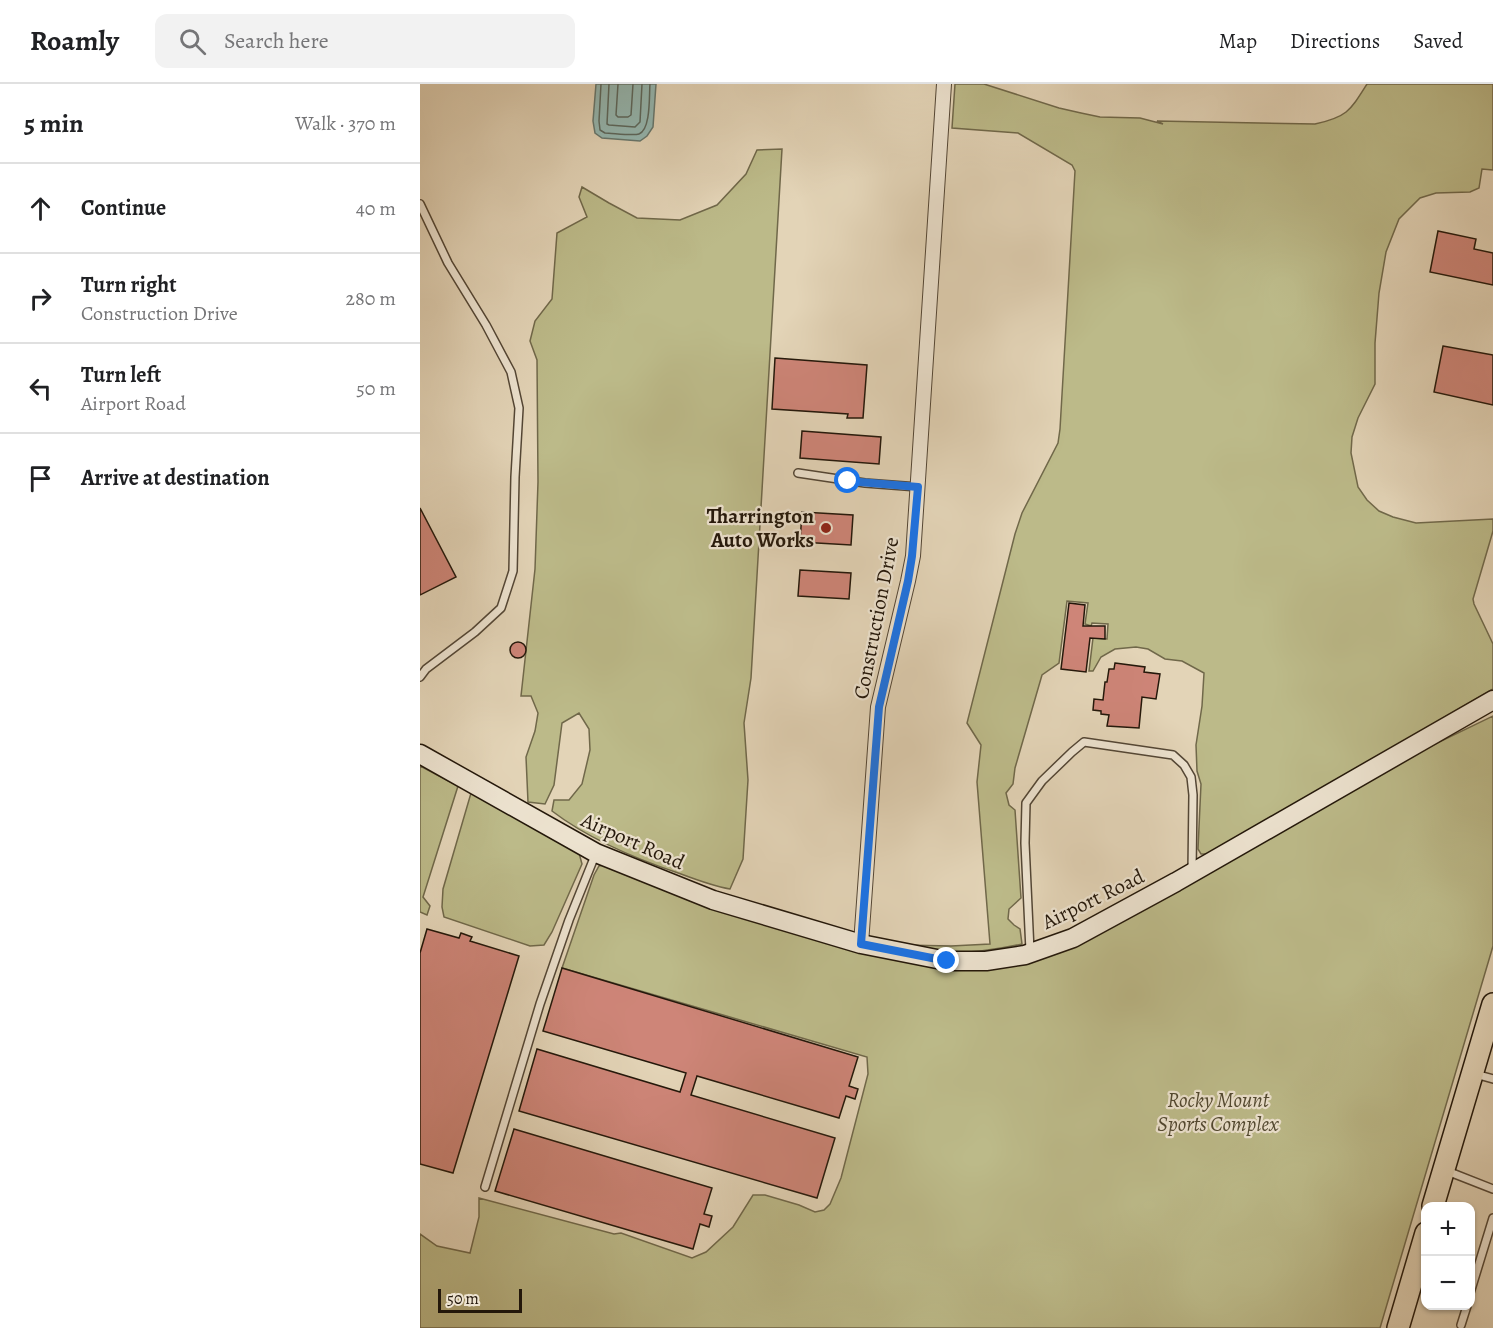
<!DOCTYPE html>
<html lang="en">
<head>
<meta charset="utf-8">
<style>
	:root { --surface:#fff; --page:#f2f2f2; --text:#202124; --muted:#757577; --line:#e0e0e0 }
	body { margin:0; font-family:Alegreya,serif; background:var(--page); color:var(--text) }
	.controls { position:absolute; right:18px; bottom:18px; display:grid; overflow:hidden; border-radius:12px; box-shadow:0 2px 4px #0004 }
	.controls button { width:54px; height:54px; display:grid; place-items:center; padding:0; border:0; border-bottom:2px solid var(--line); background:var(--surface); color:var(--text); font:30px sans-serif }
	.scale { position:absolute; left:18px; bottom:15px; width:84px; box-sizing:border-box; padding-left:6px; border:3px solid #23170a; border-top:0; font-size:16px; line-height:21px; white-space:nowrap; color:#23170a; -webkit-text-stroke:4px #ede3d0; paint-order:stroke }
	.stop { position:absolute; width:18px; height:18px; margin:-14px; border:4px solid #1a73e8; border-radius:50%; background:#fff }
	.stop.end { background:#1a73e8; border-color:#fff; box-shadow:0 2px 6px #0008 }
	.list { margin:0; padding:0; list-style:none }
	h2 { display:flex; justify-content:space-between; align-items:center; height:78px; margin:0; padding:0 24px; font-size:26px }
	h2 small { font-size:20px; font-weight:400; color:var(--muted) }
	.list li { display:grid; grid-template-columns:39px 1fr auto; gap:18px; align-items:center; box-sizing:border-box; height:90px; padding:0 24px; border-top:2px solid var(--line) }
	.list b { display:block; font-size:22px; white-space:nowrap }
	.list p { margin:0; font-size:20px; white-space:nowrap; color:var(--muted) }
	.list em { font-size:20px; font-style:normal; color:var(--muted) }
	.icon { flex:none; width:33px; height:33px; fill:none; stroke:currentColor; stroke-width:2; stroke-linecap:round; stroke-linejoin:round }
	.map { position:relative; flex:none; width:1073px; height:1244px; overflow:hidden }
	header { display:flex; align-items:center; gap:36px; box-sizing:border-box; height:84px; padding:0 30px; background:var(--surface); border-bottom:2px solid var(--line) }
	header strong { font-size:28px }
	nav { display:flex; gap:33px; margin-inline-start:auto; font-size:21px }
	.search { width:420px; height:54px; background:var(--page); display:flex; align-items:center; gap:15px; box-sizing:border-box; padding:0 21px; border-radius:12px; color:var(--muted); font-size:22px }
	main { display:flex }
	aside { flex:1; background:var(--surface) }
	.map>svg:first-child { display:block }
	.green { fill:#bcba89; stroke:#70684a; stroke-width:1.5 }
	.water { fill:#95b8b2; stroke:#67786f; stroke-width:1.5 }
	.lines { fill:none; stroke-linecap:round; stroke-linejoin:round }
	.shore { stroke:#5c685e; stroke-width:1.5 }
	.building { fill:#ce8578; stroke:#23170a; stroke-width:1.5 }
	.lane-casing { stroke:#534635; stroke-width:10 }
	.street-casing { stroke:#534635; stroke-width:16 }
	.secondary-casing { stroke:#23170a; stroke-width:21 }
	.primary-casing { stroke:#23170a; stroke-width:24 }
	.lane { stroke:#ede3d0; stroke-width:7 }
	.street { stroke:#ede3d0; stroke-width:14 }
	.secondary { stroke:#ede3d0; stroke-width:18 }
	.primary { stroke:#e3d4b7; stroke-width:21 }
	.route { stroke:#1a73e8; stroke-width:8 }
	.poi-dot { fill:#8f2418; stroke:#ede3d0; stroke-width:2 }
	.labels { text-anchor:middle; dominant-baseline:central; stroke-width:4.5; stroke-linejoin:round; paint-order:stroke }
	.poi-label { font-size:21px; font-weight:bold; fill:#23170a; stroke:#ede3d0; text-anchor:end }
	.street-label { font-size:21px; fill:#23170a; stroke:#ede3d0 }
	.park-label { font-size:21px; font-style:italic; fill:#514830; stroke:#ede3d0 }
</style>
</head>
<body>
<header>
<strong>Roamly</strong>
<div class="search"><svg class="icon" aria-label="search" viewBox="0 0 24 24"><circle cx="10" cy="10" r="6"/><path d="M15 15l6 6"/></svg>Search here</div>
<nav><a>Map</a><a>Directions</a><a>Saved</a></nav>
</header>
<main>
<aside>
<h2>5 min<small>Walk · 370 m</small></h2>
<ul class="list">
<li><svg class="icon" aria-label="ahead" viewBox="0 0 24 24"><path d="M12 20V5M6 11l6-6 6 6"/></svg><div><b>Continue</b></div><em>40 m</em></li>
<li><svg class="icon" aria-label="right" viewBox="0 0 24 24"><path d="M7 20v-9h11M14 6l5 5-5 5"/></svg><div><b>Turn right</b><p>Construction Drive</p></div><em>280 m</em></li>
<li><svg class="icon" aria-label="left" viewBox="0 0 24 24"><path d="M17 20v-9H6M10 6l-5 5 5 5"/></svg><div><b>Turn left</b><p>Airport Road</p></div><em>50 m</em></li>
<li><svg class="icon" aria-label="arrive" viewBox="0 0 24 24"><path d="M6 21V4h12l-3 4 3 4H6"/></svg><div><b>Arrive at destination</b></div></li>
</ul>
</aside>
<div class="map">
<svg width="1073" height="1244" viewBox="0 0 1073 1244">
	<rect width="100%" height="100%" fill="#e3d4b7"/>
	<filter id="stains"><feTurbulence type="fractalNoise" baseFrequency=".00333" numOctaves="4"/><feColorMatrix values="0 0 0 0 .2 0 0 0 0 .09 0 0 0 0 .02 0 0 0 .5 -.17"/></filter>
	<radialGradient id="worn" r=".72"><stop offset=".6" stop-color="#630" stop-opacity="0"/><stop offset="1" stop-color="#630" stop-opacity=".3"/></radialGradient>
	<path class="green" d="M535 0H564L639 24 661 29 680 33 720 34 743 40 737 37 895 40C927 33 930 27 947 0H1073V86L1062 85 1059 104 1050 108 1016 109 1000 114 979 135 966 168 959 209 955 259V300L938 334 932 353 931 369 938 403 947 416 959 427 973 433 996 439 1073 435V447L1053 515 1054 520 1073 560V605L790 770H781L778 765 781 700 777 687 776 661 782 622 784 589 762 577 745 575 728 565 716 563 695 565 681 573 673 587H669L673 554 687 555 688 540 672 539 671 542 665 540 668 519 647 517 639 579 622 591 595 684 593 700 586 709 589 721 595 726 601 814 589 825 588 835 594 841 600 845 602 860C575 866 549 870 521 868 509 868 496 864 484 861L531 862 570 860 557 698 561 661 547 639 595 450 602 429 638 359 640 345 655 87 652 81 598 49 532 44Z
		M362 65 331 594 324 639 328 696 323 775 310 805C293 802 277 796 261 790 216 775 170 756 132 727L134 716H149L162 700 170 666 169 645 159 629 142 639 134 701 125 720 108 718 106 673 115 647 118 629 111 612H101L115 485 118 398 117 276 110 257 115 237 132 215 137 149 167 133 159 113 162 103 189 119 217 134 260 136 297 121 326 90 337 66Z
		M1073 632V862L960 1244H0V1150L17 1162 50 1169 59 1133V1114L194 1150 201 1149 272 1174 286 1168 313 1143 333 1111H345L379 1121 395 1128 404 1126 410 1120 421 1094 448 990 447 973 142 884 174 791 179 782 186 780 429 864 587 880 980 677Z
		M0 682 38 702 3 813 10 822 7 831 0 828Z
		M51 709 148 760 159 769 162 780 132 848 124 861 110 862 24 833 22 823 23 805Z"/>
	<path class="water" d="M176 0H236L233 43 227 52 220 57 182 54 175 49 173 37Z"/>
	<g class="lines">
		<path class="shore" d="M181 0 179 37 180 46 185 49C192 49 213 52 219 50 231 46 229 11 230 0
			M189 0 187 40 189 41 215 43 220 38 222 0
			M198 0 196 31 198 33H208L211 31 213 0"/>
	</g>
	<path class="building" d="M1018 147 1056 155 1054 165 1073 169V201L1010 188Z
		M1023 262 1073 271V321L1014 308Z
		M355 274 447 281 443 334H427L428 330 352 325Z
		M382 347 461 353 459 380 380 374Z
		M0 424 36 493 0 511Z
		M382 428 433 431 431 461 380 458Z
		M380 486 431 489 429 515 378 512Z
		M649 519 665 521 663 542H685V555L670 554 666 588 641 585Z
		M90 566a8 8 0 1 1 16 0a8 8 0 1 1-16 0Z
		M695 579 725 583 724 588 740 590 736 615 722 613 719 644 687 642 689 631 681 630V627L673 626 674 615 683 616 685 598H687L689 585H694Z
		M7 845 39 854 41 849 52 853 50 857 99 872 33 1089 0 1080V869Z
		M142 884 438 973 429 1002 438 1005 435 1015 426 1012 419 1034 277 992 271 1011 415 1054 397 1114 99 1027 117 965 260 1008 266 989 123 947Z
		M94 1045 292 1104 284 1130 292 1132 289 1143 280 1140 273 1165 75 1107Z"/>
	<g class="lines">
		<g class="lane-casing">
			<path id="lane" d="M0 120 28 179 66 241 91 288 99 324 95 393 93 487 81 524 55 548 6 585 0 593
				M378 389 445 399 498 403
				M610 867 605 759 606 719 622 697 652 668 664 658 753 671 764 681 771 693 773 711 772 787
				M1055 990 1073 995
				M1027 1087 1073 1105
				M65 1103 120 920 149 836 176 769
				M1050 1209 1073 1134
				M1041 1241 1047 1222"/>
		</g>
		<g class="street-casing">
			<path id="street" d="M441 860 458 623 488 497 493 472 524 0"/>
		</g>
		<g class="secondary-casing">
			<path id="secondary" d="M0 670 176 769 293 816 441 860 527 877H566L605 871 653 854 756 798 1073 616"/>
		</g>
		<g class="primary-casing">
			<path id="primary" d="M1013 1122 1073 920
				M978 1244 1006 1149"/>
		</g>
		<use href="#lane" class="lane"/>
		<use href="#street" class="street"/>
		<use href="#secondary" class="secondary"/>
		<use href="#primary" class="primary"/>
	</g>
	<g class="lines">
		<path class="route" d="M428 397 498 403 492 472 488 497 459 623 441 860 527 877"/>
	</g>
	<circle class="poi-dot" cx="406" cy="444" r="6"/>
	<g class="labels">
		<g class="poi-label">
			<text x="394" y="432">Tharrington<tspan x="394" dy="24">Auto Works</tspan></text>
		</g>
		<g class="street-label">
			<text transform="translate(456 534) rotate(-79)">Construction Drive</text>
			<text transform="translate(213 757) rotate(24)">Airport Road</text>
			<text transform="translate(673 815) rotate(-26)">Airport Road</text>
		</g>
		<g class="park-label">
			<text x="798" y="1016">Rocky Mount<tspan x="798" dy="24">Sports Complex</tspan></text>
		</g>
	</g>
	<rect width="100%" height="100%" filter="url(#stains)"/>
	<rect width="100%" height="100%" fill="url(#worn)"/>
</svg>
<div class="controls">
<button>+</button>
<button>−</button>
</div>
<div class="scale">50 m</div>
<div class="stop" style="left:428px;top:397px"></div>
<div class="stop end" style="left:527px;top:877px"></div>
</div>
</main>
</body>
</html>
